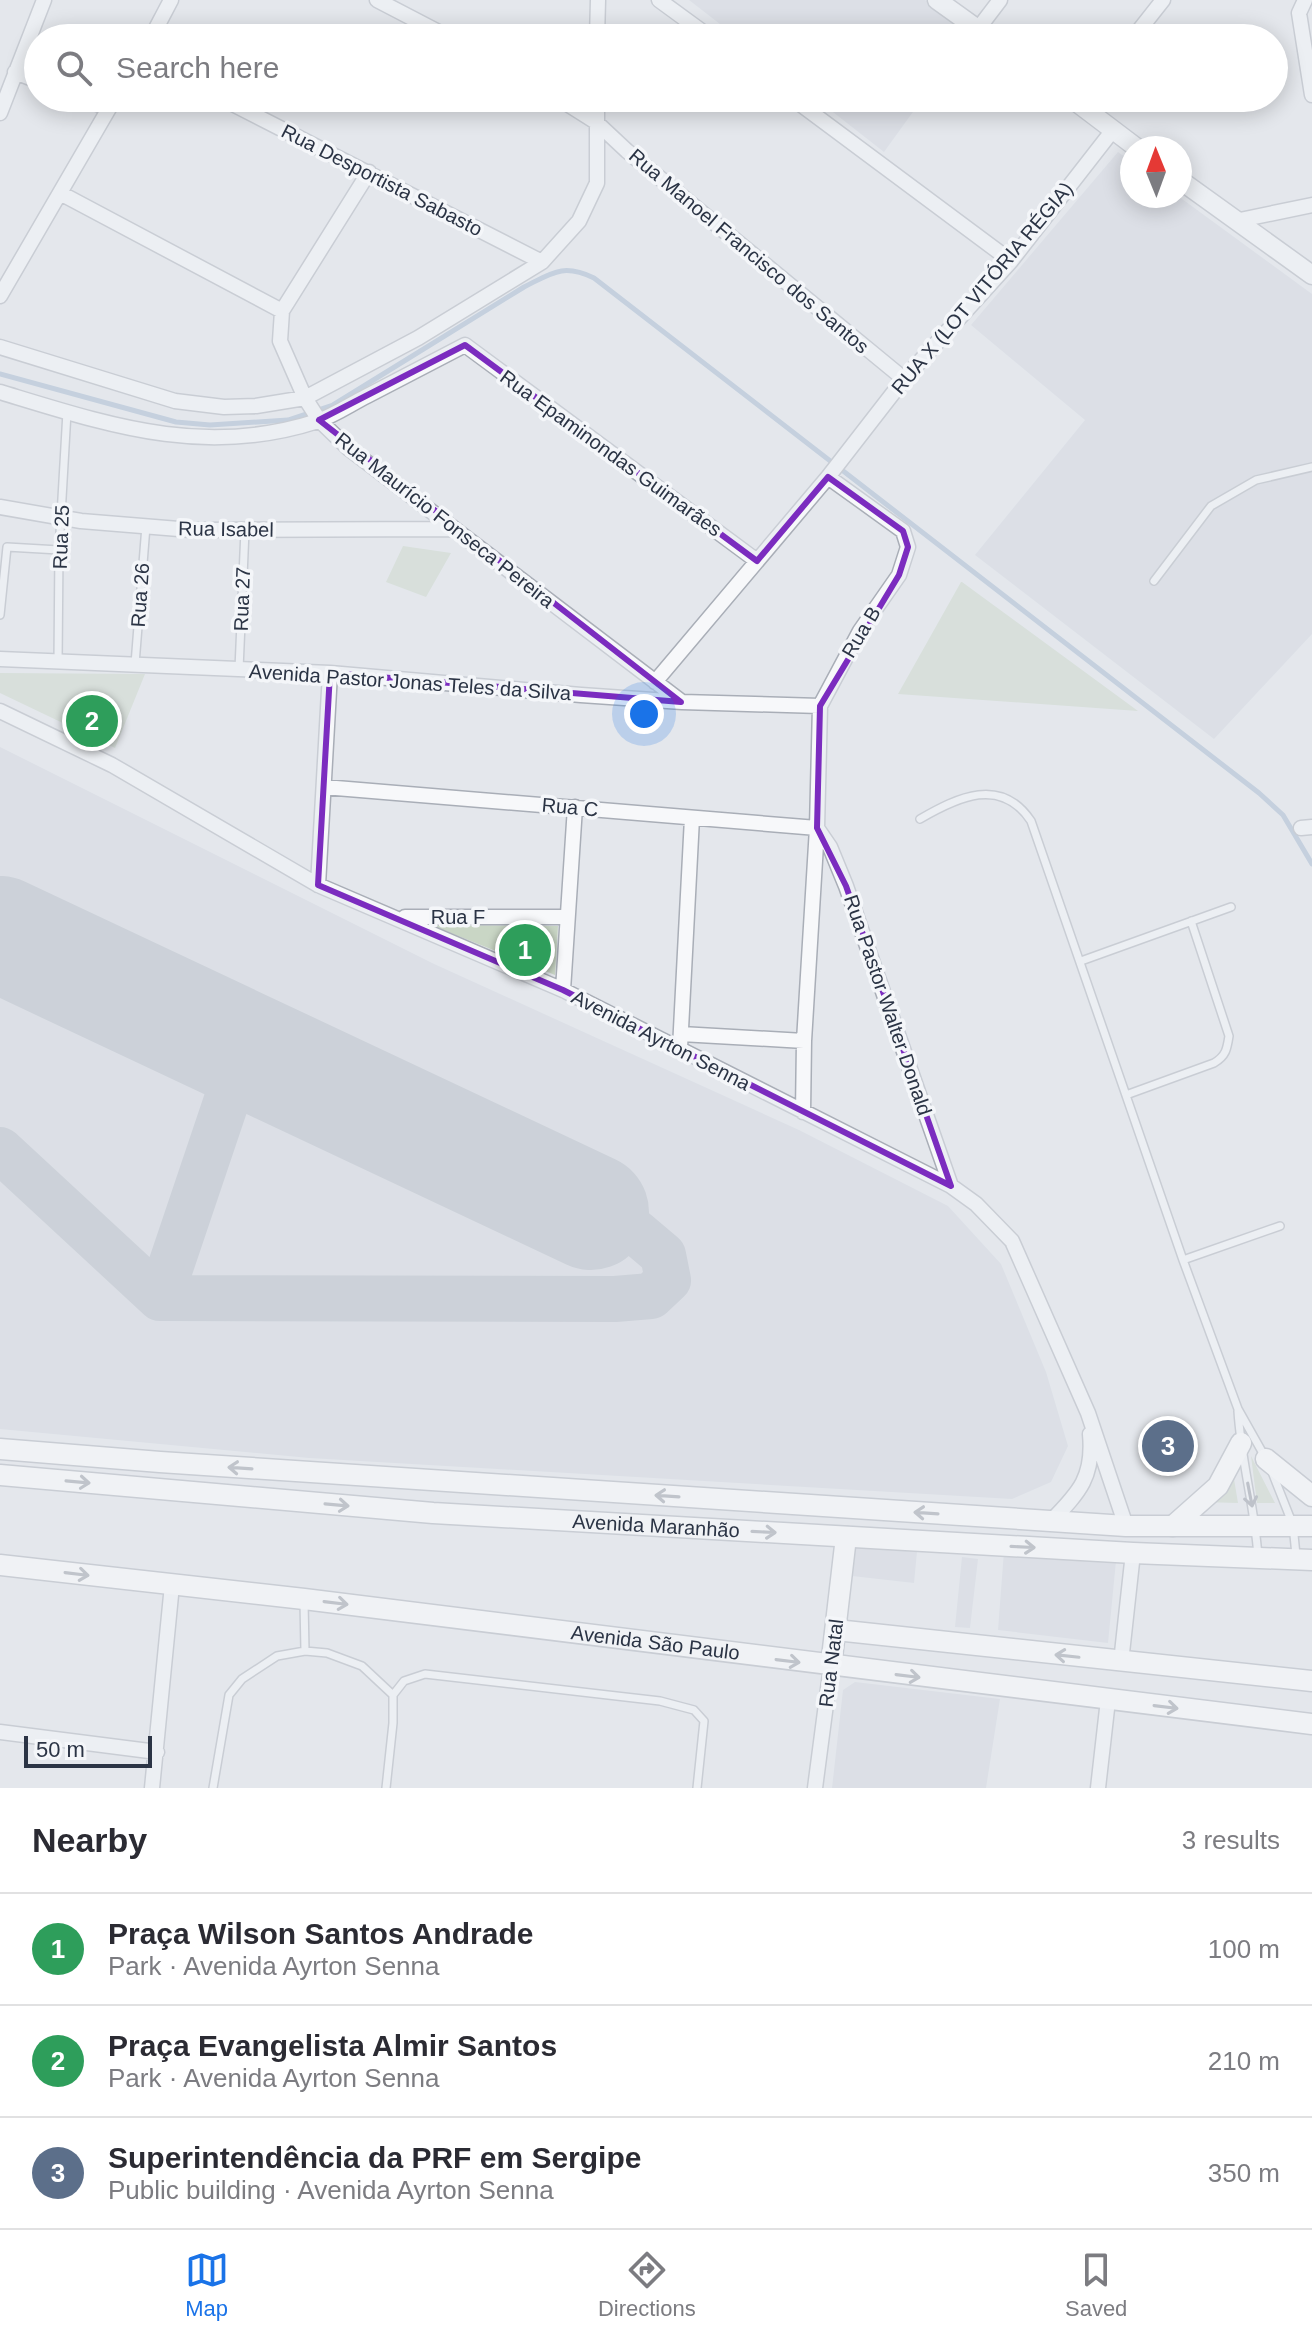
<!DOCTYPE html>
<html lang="en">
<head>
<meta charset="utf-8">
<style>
	:root { --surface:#fff; --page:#f7f7f7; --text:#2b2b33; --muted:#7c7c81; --line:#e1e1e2; --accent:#1a73e8 }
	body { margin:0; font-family:Arial,sans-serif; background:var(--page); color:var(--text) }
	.compass { position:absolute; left:1120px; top:136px; width:72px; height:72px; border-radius:50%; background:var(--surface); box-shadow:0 4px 20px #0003; rotate:359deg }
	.scale { position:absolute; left:24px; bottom:20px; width:128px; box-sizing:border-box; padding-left:8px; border:4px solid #2b3445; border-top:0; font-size:22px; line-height:28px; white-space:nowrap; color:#2b3445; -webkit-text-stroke:6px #f4f6f9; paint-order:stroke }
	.you { position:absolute; left:644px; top:714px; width:28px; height:28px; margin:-20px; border:6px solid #fff; border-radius:50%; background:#1a73e8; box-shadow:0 0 0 12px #1a73e833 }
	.badge { display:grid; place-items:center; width:52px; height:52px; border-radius:50%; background:var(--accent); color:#fff; font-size:26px; font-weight:700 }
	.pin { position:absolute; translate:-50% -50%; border:4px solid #fff; box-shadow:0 2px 8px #0006 }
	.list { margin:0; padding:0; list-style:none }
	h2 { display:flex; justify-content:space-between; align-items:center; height:104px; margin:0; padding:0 32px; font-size:34px }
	h2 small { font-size:26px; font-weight:400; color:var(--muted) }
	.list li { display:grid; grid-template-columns:52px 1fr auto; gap:24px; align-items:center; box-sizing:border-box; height:112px; padding:0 32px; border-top:2px solid var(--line) }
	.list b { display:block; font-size:30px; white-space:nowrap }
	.list p { margin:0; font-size:26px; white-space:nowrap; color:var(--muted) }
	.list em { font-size:26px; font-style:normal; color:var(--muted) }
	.icon { flex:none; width:44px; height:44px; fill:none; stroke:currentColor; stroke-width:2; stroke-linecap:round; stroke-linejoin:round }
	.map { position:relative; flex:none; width:1312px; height:1788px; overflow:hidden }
	.search { position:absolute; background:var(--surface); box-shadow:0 4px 20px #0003; left:24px; right:24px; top:24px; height:88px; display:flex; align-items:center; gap:20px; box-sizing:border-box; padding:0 28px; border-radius:44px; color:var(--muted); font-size:30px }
	.sheet { height:440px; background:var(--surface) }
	nav { display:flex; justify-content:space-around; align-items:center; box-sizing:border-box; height:112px; border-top:2px solid var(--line); background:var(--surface); font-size:22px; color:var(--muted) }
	nav a { display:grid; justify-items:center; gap:4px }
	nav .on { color:var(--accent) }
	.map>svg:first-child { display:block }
	.built { fill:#d2d6de }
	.green { fill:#c9d6c5 }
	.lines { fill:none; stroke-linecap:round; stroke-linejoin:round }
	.stream { stroke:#9fb4cc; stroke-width:5 }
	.taxiway { stroke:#b0b6c1; stroke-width:46 }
	.runway { stroke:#b0b6c1; stroke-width:116 }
	.service-casing { stroke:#a9aeb7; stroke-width:10 }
	.minor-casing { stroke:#a9aeb7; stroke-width:17 }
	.tertiary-casing { stroke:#a9aeb7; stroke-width:21 }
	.secondary-casing { stroke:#a9aeb7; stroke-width:23 }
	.service { stroke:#f7f8fa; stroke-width:7 }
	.minor { stroke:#f7f8fa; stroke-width:14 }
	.tertiary { stroke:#f7f8fa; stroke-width:18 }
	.secondary { stroke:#fff; stroke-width:20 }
	.oneway { stroke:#959aa2 }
	.oneway2 { stroke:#9196a0 }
	.marked { fill:none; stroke:#7b2cbf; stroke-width:6; stroke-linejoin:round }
	.labels { text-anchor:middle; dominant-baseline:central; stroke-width:7; stroke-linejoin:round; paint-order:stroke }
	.street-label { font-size:20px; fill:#2b3445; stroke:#f4f6f9 }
</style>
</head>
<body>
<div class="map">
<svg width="1312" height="1788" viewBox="0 0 1312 1788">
	<rect width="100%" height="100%" fill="#e4e7ec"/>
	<path class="built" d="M689 0H925L971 33 967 38H738Z
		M815 98H923L884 152Z
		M1118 152 1132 162V196H1178L1312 294V634L1214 739 975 555 1085 420 971 325Z
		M0 747 432 963 799 1130 948 1206 1001 1264 1046 1372 1068 1446 1051 1482 1012 1499 309 1458 0 1429Z
		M854 1547 917 1552 914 1583 852 1576Z
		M1004 1551 1116 1561 1108 1643 998 1630Z
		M962 1557 978 1559 970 1628 955 1627Z
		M855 1682 1000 1699 986 1788H832L843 1690Z"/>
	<path class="green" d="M403 546 451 553 426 597 386 582Z
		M961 582H962L1138 711 898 694Z
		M0 673 145 674 115 748 0 693Z
		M431 925 558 926 555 975Z
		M1251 1456 1275 1503H1257Z
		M1231 1461 1238 1503 1201 1502Z"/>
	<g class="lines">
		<path class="stream" d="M0 374 176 422 210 425 288 420 333 405 524 287C552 273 563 263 594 278L1259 793 1283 815 1312 864"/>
		<path class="taxiway" d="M0 1150 160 1298 615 1299 651 1296 668 1280 663 1255 637 1233 591 1212
			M160 1298 244 1049"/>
		<path class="runway" d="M0 934 591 1212"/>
		<g class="service-casing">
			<path id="service" d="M1154 581 1211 506 1256 480 1312 467
				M0 615 7 547 59 550
				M58 662 59 550 67 412
				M135 664 146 526
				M239 669 245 530
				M920 819C958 797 1001 776 1031 821L1183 1260 1238 1409 1265 1457
				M1081 961 1231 907
				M1126 1095 1214 1063C1226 1056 1227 1049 1229 1036L1191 921
				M1183 1260 1280 1226
				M1238 1411C1241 1461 1255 1508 1258 1557
				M1272 1472 1293 1525 1296 1555
				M304 1602 305 1651
				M213 1788 229 1695 242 1679 277 1656 305 1651 327 1653 362 1666 393 1695
				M386 1788 393 1723V1695L404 1681 425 1674 660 1701 694 1710 704 1721 697 1788"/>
		</g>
		<g class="minor-casing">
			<path id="minor" d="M377 0 450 38
				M659 0 711 38
				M1305 0 1299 13 1312 95
				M978 29 1000 0
				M151 38 171 0
				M597 38 598 0
				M1133 38 1163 0
				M15 72 38 81
				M81 98 108 108
				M221 98 542 262
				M558 98 596 122 627 151 904 379
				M792 98 1011 261
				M0 113 44 0
				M369 172 282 311 280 341 305 398 319 420 348 448 682 702
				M60 193 282 311
				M1235 221 1312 205
				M0 296 115 98
				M0 347 175 401 224 407 256 406 305 398 418 338 542 262 579 221 597 183V98
				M0 392C109 425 204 458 318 421 335 415 351 404 367 396 400 379 433 362 465 345L757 561
				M0 507 81 521 191 530 453 529
				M0 659 330 673 581 695 682 702 820 706
				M655 682 828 477 904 379 1011 261 1113 130
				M0 711 112 765 318 885 563 990 951 1186 976 1204 1012 1241 1088 1413 1126 1526
				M324 787 817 828
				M817 828 830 847 846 886 951 1186
				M1301 828 1312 827
				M318 885 330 673
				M405 917H567
				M563 990 575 807
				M681 1034 804 1041
				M680 1048 692 818
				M803 1112 804 1041 817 828 820 706 860 631 899 575 908 547 903 531 828 477
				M1051 1521C1080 1492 1094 1476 1090 1434
				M1121 1662 1133 1553
				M0 1732 157 1752
				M152 1788 172 1585
				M815 1788 831 1666
				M1098 1788 1108 1700"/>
		</g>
		<g class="tertiary-casing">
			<path id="tertiary" d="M937 0 990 38
				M1071 98 1137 148
				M1180 180 1312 275"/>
		</g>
		<g class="secondary-casing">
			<g id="secondary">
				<path d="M0 1449 160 1462 1126 1526H1312"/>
				<path d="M1266 1459 1312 1496"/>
				<path id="s1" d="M0 1475 433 1513 1133 1553 1312 1560"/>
				<path d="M1173 1526 1218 1486 1241 1443"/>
				<path id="s2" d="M0 1565 304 1599 1312 1724"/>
				<path d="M836 1630 1312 1681"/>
				<path d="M831 1666 846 1537"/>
			</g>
		</g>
		<use href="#service" class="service"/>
		<use href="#minor" class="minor"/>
		<use href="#tertiary" class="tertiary"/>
		<use href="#secondary" class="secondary"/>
	</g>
	<defs><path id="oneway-shaft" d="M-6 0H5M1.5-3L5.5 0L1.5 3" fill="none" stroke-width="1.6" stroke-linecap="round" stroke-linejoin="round" transform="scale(2)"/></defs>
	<g class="oneway">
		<use href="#oneway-shaft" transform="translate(240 1468) rotate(-176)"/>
		<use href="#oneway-shaft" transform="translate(78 1482) rotate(5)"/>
		<use href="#oneway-shaft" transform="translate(667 1496) rotate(-176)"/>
		<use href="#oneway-shaft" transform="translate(337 1505) rotate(5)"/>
		<use href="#oneway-shaft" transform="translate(926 1513) rotate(-176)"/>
		<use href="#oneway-shaft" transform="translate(764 1532) rotate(3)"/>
		<use href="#oneway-shaft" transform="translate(1023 1547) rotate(3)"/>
		<use href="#oneway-shaft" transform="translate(77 1574) rotate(7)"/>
		<use href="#oneway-shaft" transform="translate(336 1603) rotate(7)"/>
		<use href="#oneway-shaft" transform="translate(1067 1656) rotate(-174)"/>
		<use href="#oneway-shaft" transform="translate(788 1661) rotate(7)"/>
		<use href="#oneway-shaft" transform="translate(908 1676) rotate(7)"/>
		<use href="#oneway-shaft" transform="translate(1166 1707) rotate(7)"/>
	</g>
	<use class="oneway2" href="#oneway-shaft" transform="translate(1250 1495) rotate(79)"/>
	<path d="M0 0H1312V1788H0ZM465 345 757 561 828 477 903 531 908 547 899 575 820 706 817 828 846 886 951 1186 563 990 318 885 330 673 681 702 319 420Z" fill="#e4e7ec" fill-opacity=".55" fill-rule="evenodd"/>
	<path class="marked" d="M465 345 757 561 828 477 903 531 908 547 899 575 820 706 817 828 846 886 951 1186 563 990 318 885 330 673 681 702 319 420Z"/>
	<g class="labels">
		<g class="street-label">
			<text transform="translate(382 180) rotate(27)">Rua Desportista Sabasto</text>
			<text transform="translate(749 251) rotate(40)">Rua Manoel Francisco dos Santos</text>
			<text transform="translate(982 288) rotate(-50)">RUA X (LOT VITÓRIA RÉGIA)</text>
			<text transform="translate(611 453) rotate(36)">Rua Epaminondas Guimarães</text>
			<text transform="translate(445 520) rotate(38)">Rua Maurício Fonseca Pereira</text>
			<text transform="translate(226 529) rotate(1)">Rua Isabel</text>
			<text transform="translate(61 537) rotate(-88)">Rua 25</text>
			<text transform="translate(140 595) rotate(-86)">Rua 26</text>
			<text transform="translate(242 599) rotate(-88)">Rua 27</text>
			<text transform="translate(861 632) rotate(-59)">Rua B</text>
			<text transform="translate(410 682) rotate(4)">Avenida Pastor Jonas Teles da Silva</text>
			<text transform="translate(570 807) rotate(5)">Rua C</text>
			<text x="458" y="917">Rua F</text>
			<text transform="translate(888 1005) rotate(71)">Rua Pastor Walter Donald</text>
			<text transform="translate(661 1040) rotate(27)">Avenida Ayrton Senna</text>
			<text stroke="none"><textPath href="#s1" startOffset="658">Avenida Maranhão</textPath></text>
			<text stroke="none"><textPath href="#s2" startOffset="660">Avenida São Paulo</textPath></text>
			<text transform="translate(831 1663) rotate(-83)">Rua Natal</text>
		</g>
	</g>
</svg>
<svg class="compass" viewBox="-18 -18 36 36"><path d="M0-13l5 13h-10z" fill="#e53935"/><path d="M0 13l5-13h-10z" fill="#7c7c81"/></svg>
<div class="scale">50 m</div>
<div class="you"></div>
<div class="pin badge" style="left:525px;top:950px;background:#2e9e5b">1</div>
<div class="pin badge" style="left:92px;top:721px;background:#2e9e5b">2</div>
<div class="pin badge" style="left:1168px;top:1446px;background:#5c6f8a">3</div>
<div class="search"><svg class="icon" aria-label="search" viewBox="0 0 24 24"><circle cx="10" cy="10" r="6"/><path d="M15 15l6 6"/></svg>Search here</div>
</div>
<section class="sheet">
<h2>Nearby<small>3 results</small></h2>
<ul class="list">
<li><span class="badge" style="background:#2e9e5b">1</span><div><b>Praça Wilson Santos Andrade</b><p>Park · Avenida Ayrton Senna</p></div><em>100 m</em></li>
<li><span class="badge" style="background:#2e9e5b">2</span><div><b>Praça Evangelista Almir Santos</b><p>Park · Avenida Ayrton Senna</p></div><em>210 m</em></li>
<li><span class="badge" style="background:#5c6f8a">3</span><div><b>Superintendência da PRF em Sergipe</b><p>Public building · Avenida Ayrton Senna</p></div><em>350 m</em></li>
</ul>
</section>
<nav>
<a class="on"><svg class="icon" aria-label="map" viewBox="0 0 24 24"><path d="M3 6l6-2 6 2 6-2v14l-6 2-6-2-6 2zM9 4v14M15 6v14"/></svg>Map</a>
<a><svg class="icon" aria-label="directions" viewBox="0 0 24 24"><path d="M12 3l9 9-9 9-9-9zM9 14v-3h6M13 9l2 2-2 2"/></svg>Directions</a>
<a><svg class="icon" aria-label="saved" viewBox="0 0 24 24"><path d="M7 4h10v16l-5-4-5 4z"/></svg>Saved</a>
</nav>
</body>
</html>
